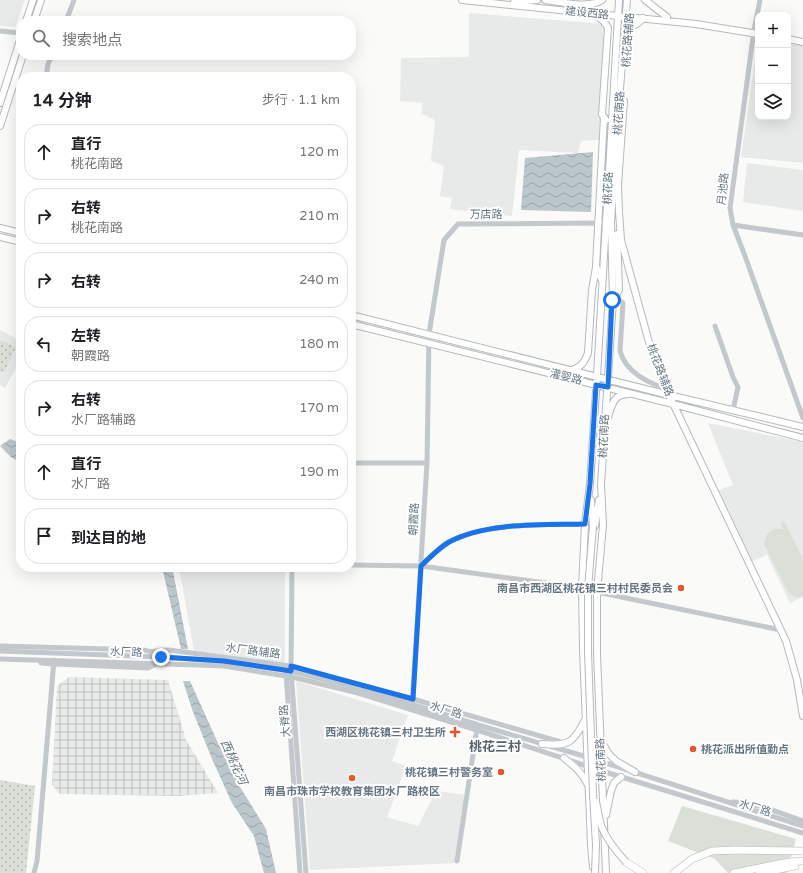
<!DOCTYPE html>
<html lang="zh">
<head>
<meta charset="utf-8">
<style>
	:root { --surface:#fff; --page:#f6f6f6; --text:#202124; --muted:#757577; --line:#e0e0e0 }
	body { margin:0; font-family:"Varela Round","Noto Sans SC",sans-serif; background:var(--page); color:var(--text) }
	.controls { position:absolute; right:12px; top:12px; display:grid; overflow:hidden; border-radius:8px; box-shadow:0 4px 16px #0002 }
	.controls button { width:36px; height:36px; display:grid; place-items:center; padding:0; border:0; border-bottom:1px solid var(--line); background:var(--surface); color:var(--text); font:20px sans-serif }
	.stop { position:absolute; width:12px; height:12px; margin:-9px; border:3px solid #1a73e8; border-radius:50%; background:#fff }
	.stop.end { background:#1a73e8; border-color:#fff; box-shadow:0 1px 4px #0008 }
	.list { margin:0; padding:0; list-style:none }
	h2 { display:flex; justify-content:space-between; align-items:center; height:52px; margin:0; padding:0 16px; font-size:17px }
	h2 small { font-size:13px; font-weight:400; color:var(--muted) }
	.list li { display:grid; grid-template-columns:26px 1fr auto; gap:12px; align-items:center; box-sizing:border-box; height:56px; margin:0 8px 8px; padding:0 8px; border:1px solid var(--line); border-radius:16px }
	.list b { display:block; font-size:15px; white-space:nowrap }
	.list p { margin:0; font-size:13px; white-space:nowrap; color:var(--muted) }
	.list em { font-size:13px; font-style:normal; color:var(--muted) }
	.icon { flex:none; width:22px; height:22px; fill:none; stroke:currentColor; stroke-width:2; stroke-linecap:round; stroke-linejoin:round }
	.map { position:relative; flex:none; width:803px; height:873px; overflow:hidden }
	.search { position:absolute; background:var(--surface); box-shadow:0 4px 16px #0002; left:16px; top:16px; width:340px; height:44px; display:flex; align-items:center; gap:10px; box-sizing:border-box; padding:0 14px; border-radius:16px; color:var(--muted); font-size:15px }
	.panel { position:absolute; background:var(--surface); box-shadow:0 4px 16px #0002; left:16px; top:72px; width:340px; height:500px; border-radius:16px }
	.map>svg:first-child { display:block }
	.built { fill:#e8e9e9 }
	.industrial { fill:url(#industrial-grid) }
	.green { fill:#dadfd7 }
	.park { fill:url(#park-dots) }
	.water { fill:url(#water-waves) }
	.lines { fill:none; stroke-linecap:round; stroke-linejoin:round }
	.major-casing { stroke:#b5babe; stroke-width:8 }
	.highway-casing { stroke:#b4b9bd; stroke-width:8 }
	.minor { stroke:#c3c8cc; stroke-width:5 }
	.major { stroke:#fff; stroke-width:6 }
	.highway { stroke:#fff; stroke-width:7 }
	.major-bridge-casing { stroke:#b5babe; stroke-width:8; stroke-linecap:butt }
	.major-bridge { stroke:#fff; stroke-width:6 }
	.route { stroke:#1a73e8; stroke-width:5 }
	.poi-dot { fill:#e4572e; stroke:#fff; stroke-width:1.5 }
	.labels { text-anchor:middle; dominant-baseline:central; stroke-width:4; stroke-linejoin:round; paint-order:stroke }
	.street-label { font-size:11px; fill:#657683; stroke:#fff }
	.poi-label { font-size:11px; font-weight:bold; fill:#657683; stroke:#fff; text-anchor:end }
	.water-label { font-size:12px; font-style:italic; fill:#60757c; stroke:#fff }
	.quarter-label { font-size:13px; font-weight:bold; fill:#57646e; stroke:#fff }
</style>
</head>
<body>
<div class="map">
<svg width="803" height="873" viewBox="0 0 803 873">
	<defs>
		<pattern id="industrial-grid" width="8" height="8" patternUnits="userSpaceOnUse"><rect width="8" height="8" fill="#e8e9e9"/><path d="M0 4h8M4 0v8" fill="none" stroke="#c0c1c2"/></pattern>
		<pattern id="park-dots" width="8" height="8" patternUnits="userSpaceOnUse"><rect width="8" height="8" fill="#dadfd7"/><path d="M2 2h.1M6 6h.1" fill="none" stroke="#b4b9b4" stroke-width="1.8" stroke-linecap="round"/></pattern>
		<pattern id="water-waves" width="16" height="10" patternUnits="userSpaceOnUse"><rect width="16" height="10" fill="#bbc7cb"/><path d="M0 5q4-4 8 0t8 0" fill="none" stroke="#9ca6aa"/></pattern>
	</defs>
	<rect width="100%" height="100%" fill="#fafaf8"/>
	<path class="built" d="M0 0H25L15 27 0 26Z
		M469 13 604 24 599 140 581 141 578 153 519 150 512 216 450 209 452 198 440 196 444 166 431 161 435 120 422 114V103L400 101 401 58 469 57Z
		M758 38V117H788V43L803 45V163L741 157Z
		M747 163 803 170V211L743 202Z
		M0 330 21 341V359L5 388 0 385Z
		M708 423 803 442V597L790 603 767 555 752 561 719 490 733 485Z
		M179 567H285V664L194 651Z
		M296 681 408 715 392 761 406 766 387 817 418 826 436 791 465 795 456 863 310 870Z"/>
	<path class="industrial" d="M69 677 168 680 186 740 218 793 178 796 60 794 52 785 57 686Z"/>
	<path class="green" d="M784 521 803 559V596C797 598 793 597 788 592L764 544C766 532 771 528 783 529L780 523Z
		M682 806 796 839 787 873H728L715 859 668 841Z"/>
	<path class="park" d="M0 340 16 347 4 372 0 371Z
		M0 780 35 786 26 873H0Z"/>
	<path class="water" d="M593 152 591 212 521 210 525 158Z
		M10 439 21 443V463L11 457 0 446Z
		M162 567H172L176 587 188 649H181Z
		M183 681H190L218 743 240 787 266 829 276 873H264L254 836 232 803 212 759 193 712Z"/>
	<g class="lines">
		<g class="major-casing">
			<path id="major" d="M462 0 696 24 758 34
				M545 0C560 2 589 9 602 0
				M645 0 667 17
				M514 2 537 0
				M594 15C601 18 605 21 608 28L602 115 606 120
				M26 21 33 0
				M34 21 41 0
				M628 27C635 25 639 24 643 18
				M788 39 803 42
				M624 101 618 185 619 212 621 240 650 346 669 395 786 641 797 680 803 716
				M0 103 21 37
				M0 126 23 55
				M0 228 21 233
				M0 237 21 242
				M602 281 596 266 604 117
				M613 300 619 290 617 234
				M351 315 669 395 803 427
				M351 324 673 404 803 438
				M572 370C582 366 584 363 588 353L592 290 596 267
				M608 417C610 411 612 400 619 396 622 395 626 394 629 394
				M591 500 593 526
				M595 526 599 500
				M602 742 608 753 616 761 635 772
				M542 744C568 746 573 744 585 720
				M564 758C574 766 582 772 588 785
				M606 815 611 791 614 783 621 777
				M593 867 591 845 583 650 582 588 585 524 590 484 597 376 619 0
				M606 873 597 654V592L603 525 601 485 613 300 611 223 617 127 627 0"/>
		</g>
		<g class="highway-casing">
			<path id="highway" d="M626 862 643 873
				M674 873 692 859 712 851 736 850 803 851
				M734 873 789 862 803 861
				M760 873 795 866"/>
		</g>
		<path class="minor" d="M760 0 754 30 730 208 733 225 745 256 803 418
			M66 21 74 0
			M0 31 21 33
			M46 77 48 64 52 55
			M733 225 803 235
			M620 301 623 303 620 351C626 373 648 382 667 390
			M715 326 733 377 738 387 733 410
			M351 463H427
			M351 565 421 566 582 588
			M421 566C430 557 439 548 449 542 486 522 544 525 585 524
			M292 567 291 671 306 873
			M597 592 781 630
			M0 646 144 650C155 654 159 649 169 650L291 666 413 699 564 743
			M0 651 161 657 224 661 291 671 359 688 485 727 587 757 803 826
			M0 659 199 665 224 666 292 677 358 693 477 730 599 770 803 833
			M41 663 54 664 148 668 156 664
			M286 673 300 873
			M412 707 427 463 429 334 444 240 458 224 602 223
			M733 802C755 802 782 814 803 821
			M457 861 477 728
			M34 873 37 861 54 660"/>
		<use href="#major" class="major"/>
		<use href="#highway" class="highway"/>
		<g class="major-bridge-casing">
			<path id="major-bridge" d="M593 526 588 589V652L593 794 596 845 595 873
				M596 802C598 810 599 818 601 825 606 839 616 851 626 862"/>
		</g>
		<use href="#major-bridge" class="major-bridge"/>
	</g>
	<g class="lines">
		<path class="route" d="M161 657 224 661 291 671V666L413 699 421 566C430 557 439 548 449 542 486 522 544 525 585 524L590 484 596 385 608 387 612 300"/>
	</g>
	<g class="poi-dot">
		<circle cx="681" cy="588" r="4"/>
		<path d="M453 726h4v4h4v4h-4v4h-4v-4h-4v-4h4z"/>
		<circle cx="693" cy="749" r="4"/>
		<circle cx="501" cy="772" r="4"/>
		<circle cx="352" cy="778" r="4"/>
	</g>
	<g class="labels">
		<g class="street-label">
			<text transform="translate(587 13) rotate(6)">建设西路</text>
			<text transform="translate(628 40) rotate(-86)">桃花路辅路</text>
			<text transform="translate(619 113) rotate(-86)">桃花南路</text>
			<text transform="translate(608 188) rotate(-87)">桃花路</text>
			<text transform="translate(723 189) rotate(-84)">月池路</text>
			<text x="486" y="214">万店路</text>
			<text transform="translate(660 370) rotate(69)">桃花路辅路</text>
			<text transform="translate(566 377) rotate(14)">灌婴路</text>
			<text transform="translate(604 436) rotate(-87)">桃花南路</text>
			<text transform="translate(414 519) rotate(-87)">朝霞路</text>
			<text transform="translate(253 651) rotate(7)">水厂路辅路</text>
			<text transform="translate(126 652) rotate(2)">水厂路</text>
			<text transform="translate(446 710) rotate(17)">水厂路</text>
			<text transform="translate(285 721) rotate(-94)">大脊路</text>
			<text transform="translate(601 760) rotate(-92)">桃花南路</text>
			<text transform="translate(755 808) rotate(17)">水厂路</text>
		</g>
		<g class="poi-label">
			<text x="673" y="588">南昌市西湖区桃花镇三村村民委员会</text>
			<text x="446" y="732">西湖区桃花镇三村卫生所</text>
			<text x="701" y="749" text-anchor="start">桃花派出所值勤点</text>
			<text x="493" y="772">桃花镇三村警务室</text>
			<text x="352" y="791" text-anchor="middle">南昌市珠市学校教育集团水厂路校区</text>
		</g>
		<g class="water-label">
			<text transform="translate(234 762) rotate(66)">西桃花河</text>
		</g>
		<g class="quarter-label">
			<text x="495" y="747">桃花三村</text>
		</g>
	</g>
</svg>
<div class="controls">
<button>+</button>
<button>−</button>
<button><svg class="icon" aria-label="layers" viewBox="0 0 24 24"><path d="M12 4l9 5-9 5-9-5zM3 14l9 5 9-5"/></svg></button>
</div>
<div class="stop" style="left:612px;top:300px"></div>
<div class="stop end" style="left:161px;top:657px"></div>
<div class="search"><svg class="icon" aria-label="search" viewBox="0 0 24 24"><circle cx="10" cy="10" r="6"/><path d="M15 15l6 6"/></svg>搜索地点</div>
<section class="panel">
<h2>14 分钟<small>步行 · 1.1 km</small></h2>
<ul class="list">
<li><svg class="icon" aria-label="ahead" viewBox="0 0 24 24"><path d="M12 20V5M6 11l6-6 6 6"/></svg><div><b>直行</b><p>桃花南路</p></div><em>120 m</em></li>
<li><svg class="icon" aria-label="right" viewBox="0 0 24 24"><path d="M7 20v-9h11M14 6l5 5-5 5"/></svg><div><b>右转</b><p>桃花南路</p></div><em>210 m</em></li>
<li><svg class="icon" aria-label="right" viewBox="0 0 24 24"><path d="M7 20v-9h11M14 6l5 5-5 5"/></svg><div><b>右转</b></div><em>240 m</em></li>
<li><svg class="icon" aria-label="left" viewBox="0 0 24 24"><path d="M17 20v-9H6M10 6l-5 5 5 5"/></svg><div><b>左转</b><p>朝霞路</p></div><em>180 m</em></li>
<li><svg class="icon" aria-label="right" viewBox="0 0 24 24"><path d="M7 20v-9h11M14 6l5 5-5 5"/></svg><div><b>右转</b><p>水厂路辅路</p></div><em>170 m</em></li>
<li><svg class="icon" aria-label="ahead" viewBox="0 0 24 24"><path d="M12 20V5M6 11l6-6 6 6"/></svg><div><b>直行</b><p>水厂路</p></div><em>190 m</em></li>
<li><svg class="icon" aria-label="arrive" viewBox="0 0 24 24"><path d="M6 21V4h12l-3 4 3 4H6"/></svg><div><b>到达目的地</b></div></li>
</ul>
</section>
</div>
</body>
</html>
